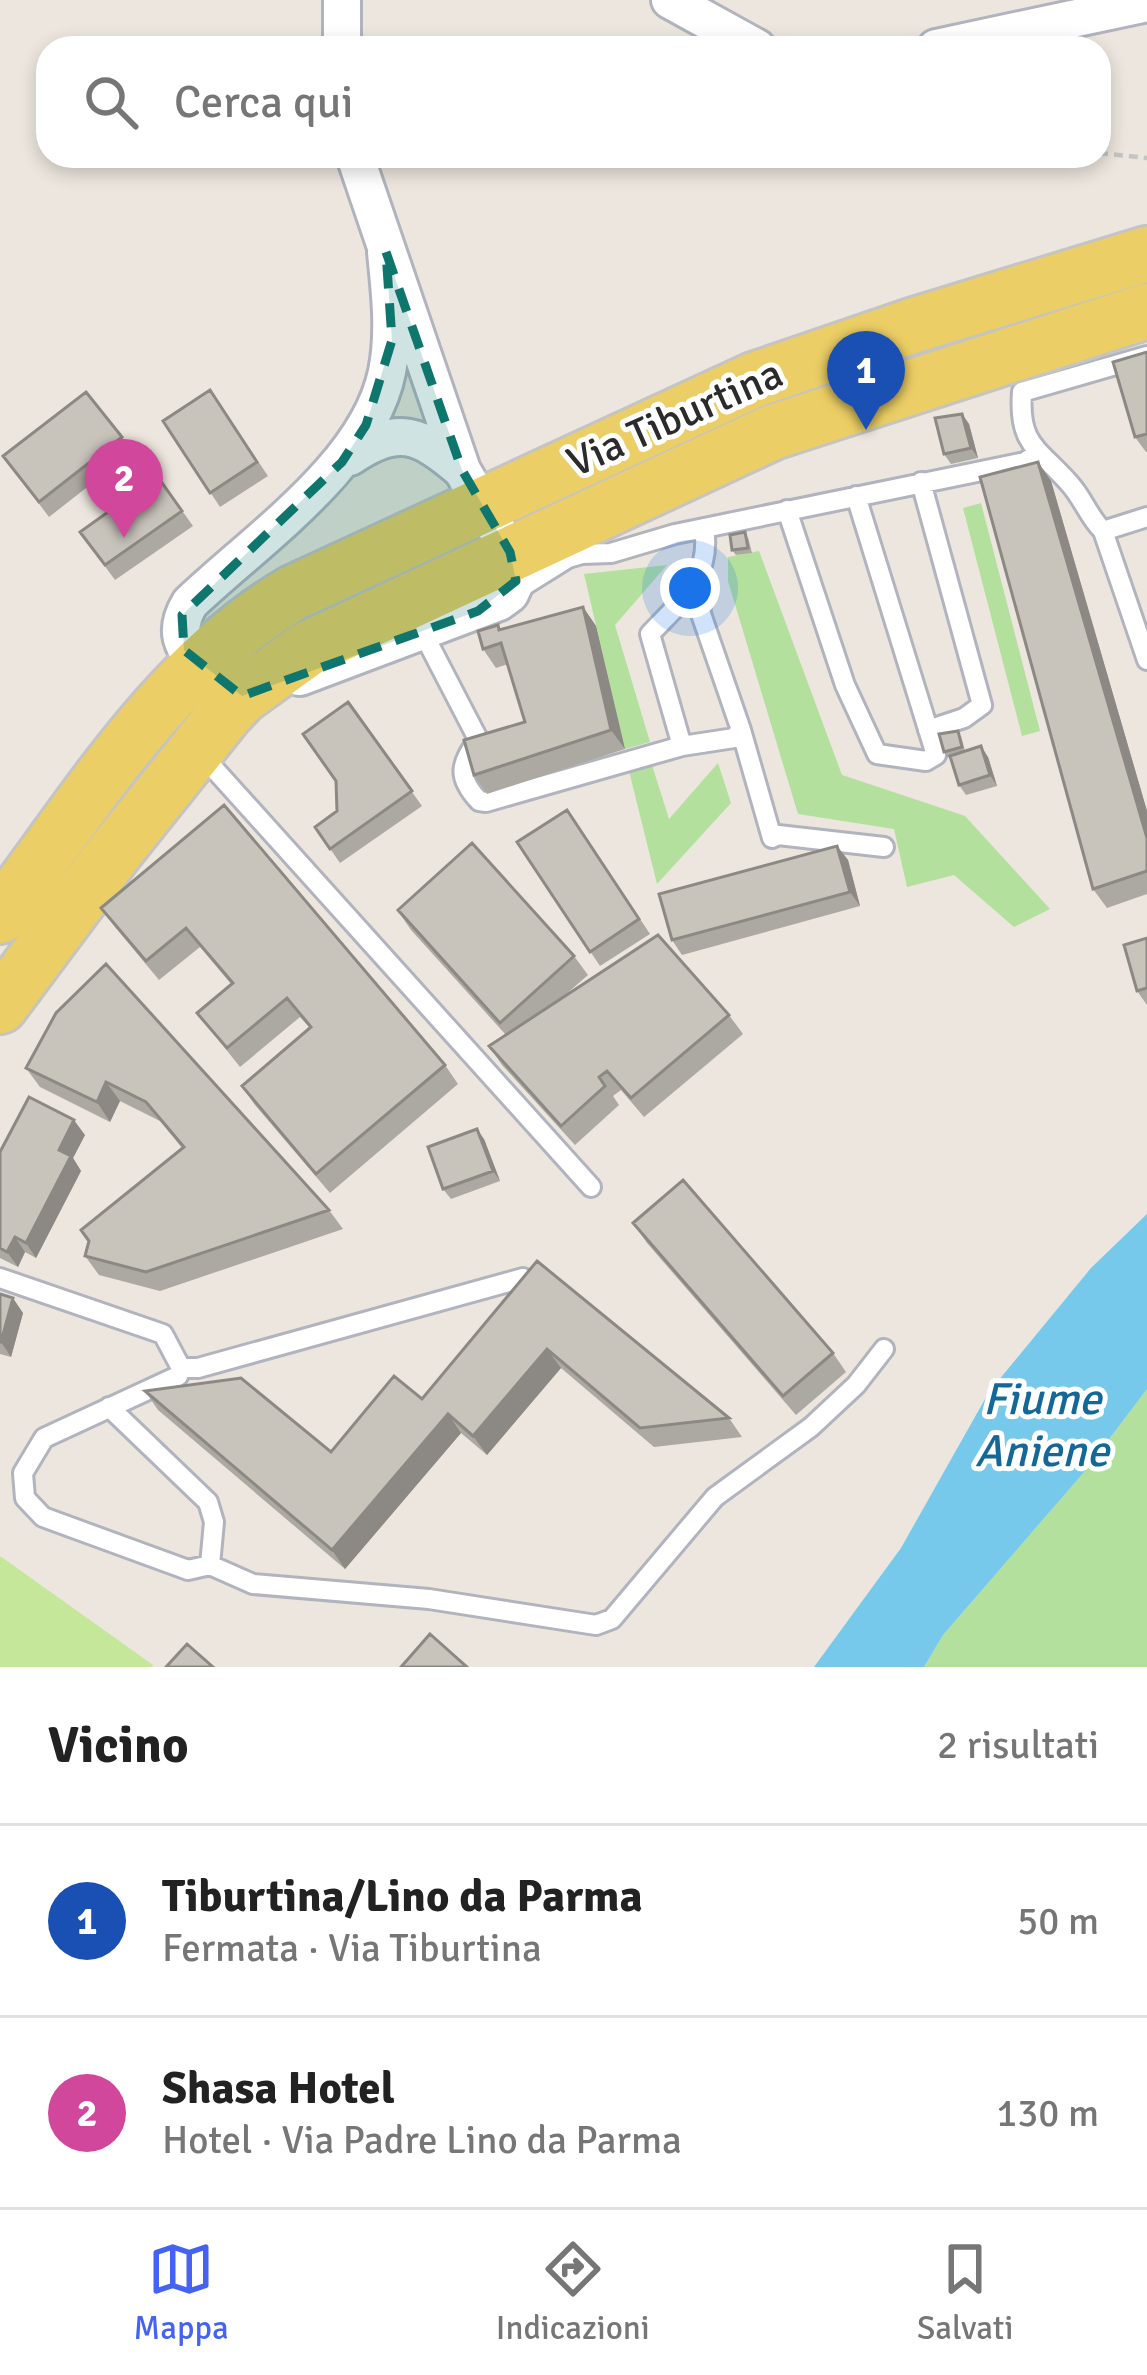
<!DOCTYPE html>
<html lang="it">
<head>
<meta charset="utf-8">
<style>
	:root { --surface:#fff; --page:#f2f2f2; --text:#222; --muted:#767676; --line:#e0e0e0; --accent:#4563f2 }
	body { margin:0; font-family:Signika,sans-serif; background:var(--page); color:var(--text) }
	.you { position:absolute; left:690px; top:588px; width:42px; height:42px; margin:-30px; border:9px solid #fff; border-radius:50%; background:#1a73e8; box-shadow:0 0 0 18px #1a73e833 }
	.badge { display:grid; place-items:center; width:78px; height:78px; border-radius:50%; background:var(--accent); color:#fff; font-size:39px; font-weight:700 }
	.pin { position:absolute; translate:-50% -99px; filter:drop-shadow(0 3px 6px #0008) }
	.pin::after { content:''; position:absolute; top:63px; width:42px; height:36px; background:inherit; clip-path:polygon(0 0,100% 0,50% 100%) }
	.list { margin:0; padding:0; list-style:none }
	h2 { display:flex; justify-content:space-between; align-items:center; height:156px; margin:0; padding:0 48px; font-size:51px }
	h2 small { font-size:39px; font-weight:400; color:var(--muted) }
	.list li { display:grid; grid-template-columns:78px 1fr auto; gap:36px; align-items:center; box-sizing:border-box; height:192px; padding:0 48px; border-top:3px solid var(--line) }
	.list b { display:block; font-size:45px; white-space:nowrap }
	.list p { margin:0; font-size:39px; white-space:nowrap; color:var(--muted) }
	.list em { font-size:39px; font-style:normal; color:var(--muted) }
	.icon { flex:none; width:66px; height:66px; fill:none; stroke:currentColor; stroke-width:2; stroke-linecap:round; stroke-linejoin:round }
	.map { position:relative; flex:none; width:1147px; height:1667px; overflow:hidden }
	.search { position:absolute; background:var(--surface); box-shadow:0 6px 18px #0003; left:36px; right:36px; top:36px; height:132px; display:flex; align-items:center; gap:30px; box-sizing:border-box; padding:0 42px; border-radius:36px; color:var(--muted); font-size:45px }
	.sheet { height:540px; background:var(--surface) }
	nav { display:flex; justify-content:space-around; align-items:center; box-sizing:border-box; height:168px; border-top:3px solid var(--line); background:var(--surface); font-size:33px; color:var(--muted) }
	nav a { display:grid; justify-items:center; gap:6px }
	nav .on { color:var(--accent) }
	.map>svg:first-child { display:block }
	.green { fill:#b3e09d }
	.pitch { fill:#c5e799 }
	.water { fill:#76c9ea }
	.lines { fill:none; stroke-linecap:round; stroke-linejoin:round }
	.lane-casing { stroke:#b1b4be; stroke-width:24 }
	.street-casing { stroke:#b1b4be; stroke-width:42 }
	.primary-casing { stroke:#c4c4c4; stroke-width:60 }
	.path { stroke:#c4c4c4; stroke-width:4.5; stroke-dasharray:9 6; stroke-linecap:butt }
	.lane { stroke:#fff; stroke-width:18 }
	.street { stroke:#fff; stroke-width:36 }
	.primary { stroke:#ebce65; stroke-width:54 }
	.wall { fill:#aca9a2 }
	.shaded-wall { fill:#8c8984 }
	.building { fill:#c8c4bc; stroke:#8c8984; stroke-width:3 }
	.marked { fill:#0f766e; fill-opacity:0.2; stroke:#0f766e; stroke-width:9; stroke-dasharray:24 15; stroke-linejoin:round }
	.labels { text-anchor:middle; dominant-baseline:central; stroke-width:10; stroke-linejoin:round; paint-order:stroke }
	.street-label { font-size:42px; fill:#2b2b2b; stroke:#fff }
	.water-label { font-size:45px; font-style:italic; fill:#136897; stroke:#fff }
</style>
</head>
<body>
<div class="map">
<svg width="1147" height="1667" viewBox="0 0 1147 1667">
	<rect width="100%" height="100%" fill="#ece6de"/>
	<path class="green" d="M981 503 1040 731 1022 736 963 508Z
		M759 551 842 775 965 816 1050 909 1014 927 954 875 907 887 894 829 798 814 728 581V557Z
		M667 565 615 625 650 742 625 749 584 574Z
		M718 763 731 803 657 884 629 771 652 765 669 819Z
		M1147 1389V1667H924L943 1635 1085 1471Z"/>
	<path class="pitch" d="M0 1556 153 1665 152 1667H0Z"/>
	<path class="water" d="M1147 1214V1389L1085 1471 943 1635 924 1667H814L901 1548 989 1392 1091 1268Z"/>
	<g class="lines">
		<g class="lane-casing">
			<path id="lane" d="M921 482 982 705 964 718 928 730
				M787 510 845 685 877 754 926 761 936 755 856 496
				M1147 517 1103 531 1147 660
				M1103 531C1088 516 1083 498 1069 483 1038 448 1018 445 1022 392L1147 356
				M699 581 701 614 741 730 734 738 682 746 650 634C681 601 712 577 704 528
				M512 593 568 558 582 554 611 553 675 534 1025 462 1036 454
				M423 633 478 739C462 764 455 775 479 801L486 802 682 746
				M741 730 772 838 778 835 884 847
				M199 752 591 1187
				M0 1278 163 1334 181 1368 178 1376 44 1438 23 1473 25 1498 43 1517 188 1570 210 1565 214 1522 208 1502 109 1407
				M181 1368H198L523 1278
				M210 1565 253 1584 429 1599 596 1625 612 1619 715 1497 811 1427 856 1385 884 1349"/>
		</g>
		<g class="street-casing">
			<path id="street" d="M670 0 757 48
				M342 48V0
				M936 48 1147 3
				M350 457C398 424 420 434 462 470
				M300 677 499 602 510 594 516 581 510 552 462 470 355 156
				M218 678C189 657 168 639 190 603 256 540 368 465 387 372 395 332 390 292 386 252"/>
		</g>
		<g class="primary-casing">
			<path id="primary" d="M0 916C87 801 166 668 293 593L754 380 915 325 1147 254
				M0 1006 114 853 225 714 242 696 307 649 773 432 1147 311"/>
		</g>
		<path class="path" d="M1099 153 1147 158"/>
		<use href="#lane" class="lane"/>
		<use href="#street" class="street"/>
		<use href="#primary" class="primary"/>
	</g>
	<path class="wall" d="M1147 352V452H1146L1135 437Z
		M210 390 268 476 220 507 163 421Z
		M962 414 969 424 978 458 951 464 944 454Z
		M122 437 132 452 49 517 3 456Z
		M1038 462 1051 481 1147 811V894L1107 908 1093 889Z
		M153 470 193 526 115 580 80 532 122 502Z
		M748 537 752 553 736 555 732 550Z
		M583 607 596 626 625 749 487 794 474 775 525 722 508 664 496 668 483 649 498 625 501 629Z
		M348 702 422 806 340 863 315 827 337 811Z
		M961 736 965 751 988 757 997 786 966 795 959 785 951 756 947 758 944 752Z
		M224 805 445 1065 458 1084 330 1193 255 1105 242 1086 310 1028 300 1017 240 1067 197 1013 231 984 200 947 159 980 115 927 101 908Z
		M568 810 650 934 600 966 517 842Z
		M837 846 848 860 860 906 682 955 672 940Z
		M398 911 574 956 588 975 564 996 729 1015 743 1034 644 1117 621 1090 613 1096 619 1105 575 1145 502 1065 489 1046 506 1035 411 930Z
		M1147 938V1005L1137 991Z
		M56 1013 329 1210 343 1229 160 1291 99 1275 85 1256 89 1242 81 1230 182 1148 160 1121 120 1101 110 1122 40 1087 26 1068Z
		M85 1135 73 1158 81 1171 36 1258 25 1252 18 1267 0 1258V1152Z
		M484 1139 500 1181 451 1199 443 1189Z
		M633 1223 833 1353 846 1372 796 1415 647 1243Z
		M537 1261 729 1418 742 1437 654 1447 561 1368 487 1455 461 1433 345 1569 158 1410 145 1391 331 1452 422 1399Z
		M0 1294 23 1313 11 1357 0 1354Z"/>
	<path class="shaded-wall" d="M962 414 969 424 978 458 971 448Z
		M1038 462 1051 481 1147 811V838Z
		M583 607 596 626 625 749 611 730Z
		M981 746 988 757 997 786 990 775Z
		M837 846 848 860 860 906 850 892Z
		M106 1082 120 1101 110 1122 97 1102Z
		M74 1120 85 1135 73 1158 81 1171 36 1258 26 1243 59 1150Z
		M477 1129 484 1139 500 1181 493 1171Z
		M15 1237 25 1252 18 1267 7 1252Z
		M13 1298 23 1313 11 1357 1 1342Z
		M547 1349 561 1368 487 1455 473 1436Z
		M448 1414 461 1433 345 1569 332 1550Z"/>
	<path class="building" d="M1147 352V434L1135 437 1113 362Z
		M210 390 257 462 210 493 163 421Z
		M86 392 122 437 39 502 3 456Z
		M962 414 971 448 944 454 935 418Z
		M1038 462 1147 838V871L1093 889 980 477Z
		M153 470 182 511 105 565 80 532 122 502 118 496Z
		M745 532 748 548 732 550 730 535Z
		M583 607 611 730 474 775 464 740 525 722 501 643 483 649 478 631 498 625 499 630Z
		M348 702 412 791 330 849 315 827 337 811 336 781 303 734Z
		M958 731 962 747 944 752 939 734Z
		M981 746 990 775 959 785 950 756Z
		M224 805 445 1065 316 1174 242 1086 311 1027 287 998 227 1048 197 1013 233 983 186 928 146 961 101 908Z
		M567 810 639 919 590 952 517 842Z
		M472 843 574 956 500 1023 398 910Z
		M837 846 850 892 672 940 659 894Z
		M658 935 729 1015 631 1098 607 1071 599 1077 605 1086 561 1126 489 1046Z
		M1147 938V988L1137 991 1124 945Z
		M106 964 329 1210 146 1272 85 1256 89 1241 81 1230 184 1147 146 1102 106 1082 97 1102 26 1068 56 1013Z
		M29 1097 74 1120 59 1150 71 1156 26 1243 15 1237 7 1252 0 1248V1152Z
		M477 1129 493 1171 443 1189 428 1147Z
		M683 1180 833 1353 783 1396 633 1223Z
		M537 1261 729 1418 640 1428 547 1349 473 1436 448 1414 332 1550 145 1391 241 1378 331 1452 394 1376 422 1399Z
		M0 1294 13 1298 1 1342H0Z
		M430 1634 467 1667H401Z
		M187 1644 213 1667H166Z"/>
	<path class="marked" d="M386 252 462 470 510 552 516 581 478 611 242 696 184 650 182 615 342 462 366 425 392 340Z"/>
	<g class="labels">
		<g class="street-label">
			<text transform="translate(675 418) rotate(-24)">Via Tiburtina</text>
		</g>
		<g class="water-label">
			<text x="1042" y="1399">Fiume<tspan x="1042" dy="52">Aniene</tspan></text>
		</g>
	</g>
</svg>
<div class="you"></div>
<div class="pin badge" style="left:866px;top:430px;background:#1a4fb4">1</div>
<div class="pin badge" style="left:124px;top:538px;background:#d1479c">2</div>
<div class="search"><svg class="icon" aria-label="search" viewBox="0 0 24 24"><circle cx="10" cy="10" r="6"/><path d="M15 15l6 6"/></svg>Cerca qui</div>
</div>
<section class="sheet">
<h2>Vicino<small>2 risultati</small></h2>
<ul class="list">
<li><span class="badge" style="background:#1a4fb4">1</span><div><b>Tiburtina/Lino da Parma</b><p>Fermata · Via Tiburtina</p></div><em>50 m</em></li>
<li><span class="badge" style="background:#d1479c">2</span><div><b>Shasa Hotel</b><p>Hotel · Via Padre Lino da Parma</p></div><em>130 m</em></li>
</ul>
</section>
<nav>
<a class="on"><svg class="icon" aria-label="map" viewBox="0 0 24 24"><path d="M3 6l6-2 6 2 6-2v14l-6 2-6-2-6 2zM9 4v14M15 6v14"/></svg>Mappa</a>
<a><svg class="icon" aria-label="directions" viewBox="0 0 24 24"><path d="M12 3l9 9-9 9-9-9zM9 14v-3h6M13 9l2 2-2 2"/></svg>Indicazioni</a>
<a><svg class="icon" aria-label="saved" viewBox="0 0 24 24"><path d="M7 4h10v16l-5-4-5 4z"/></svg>Salvati</a>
</nav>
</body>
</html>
